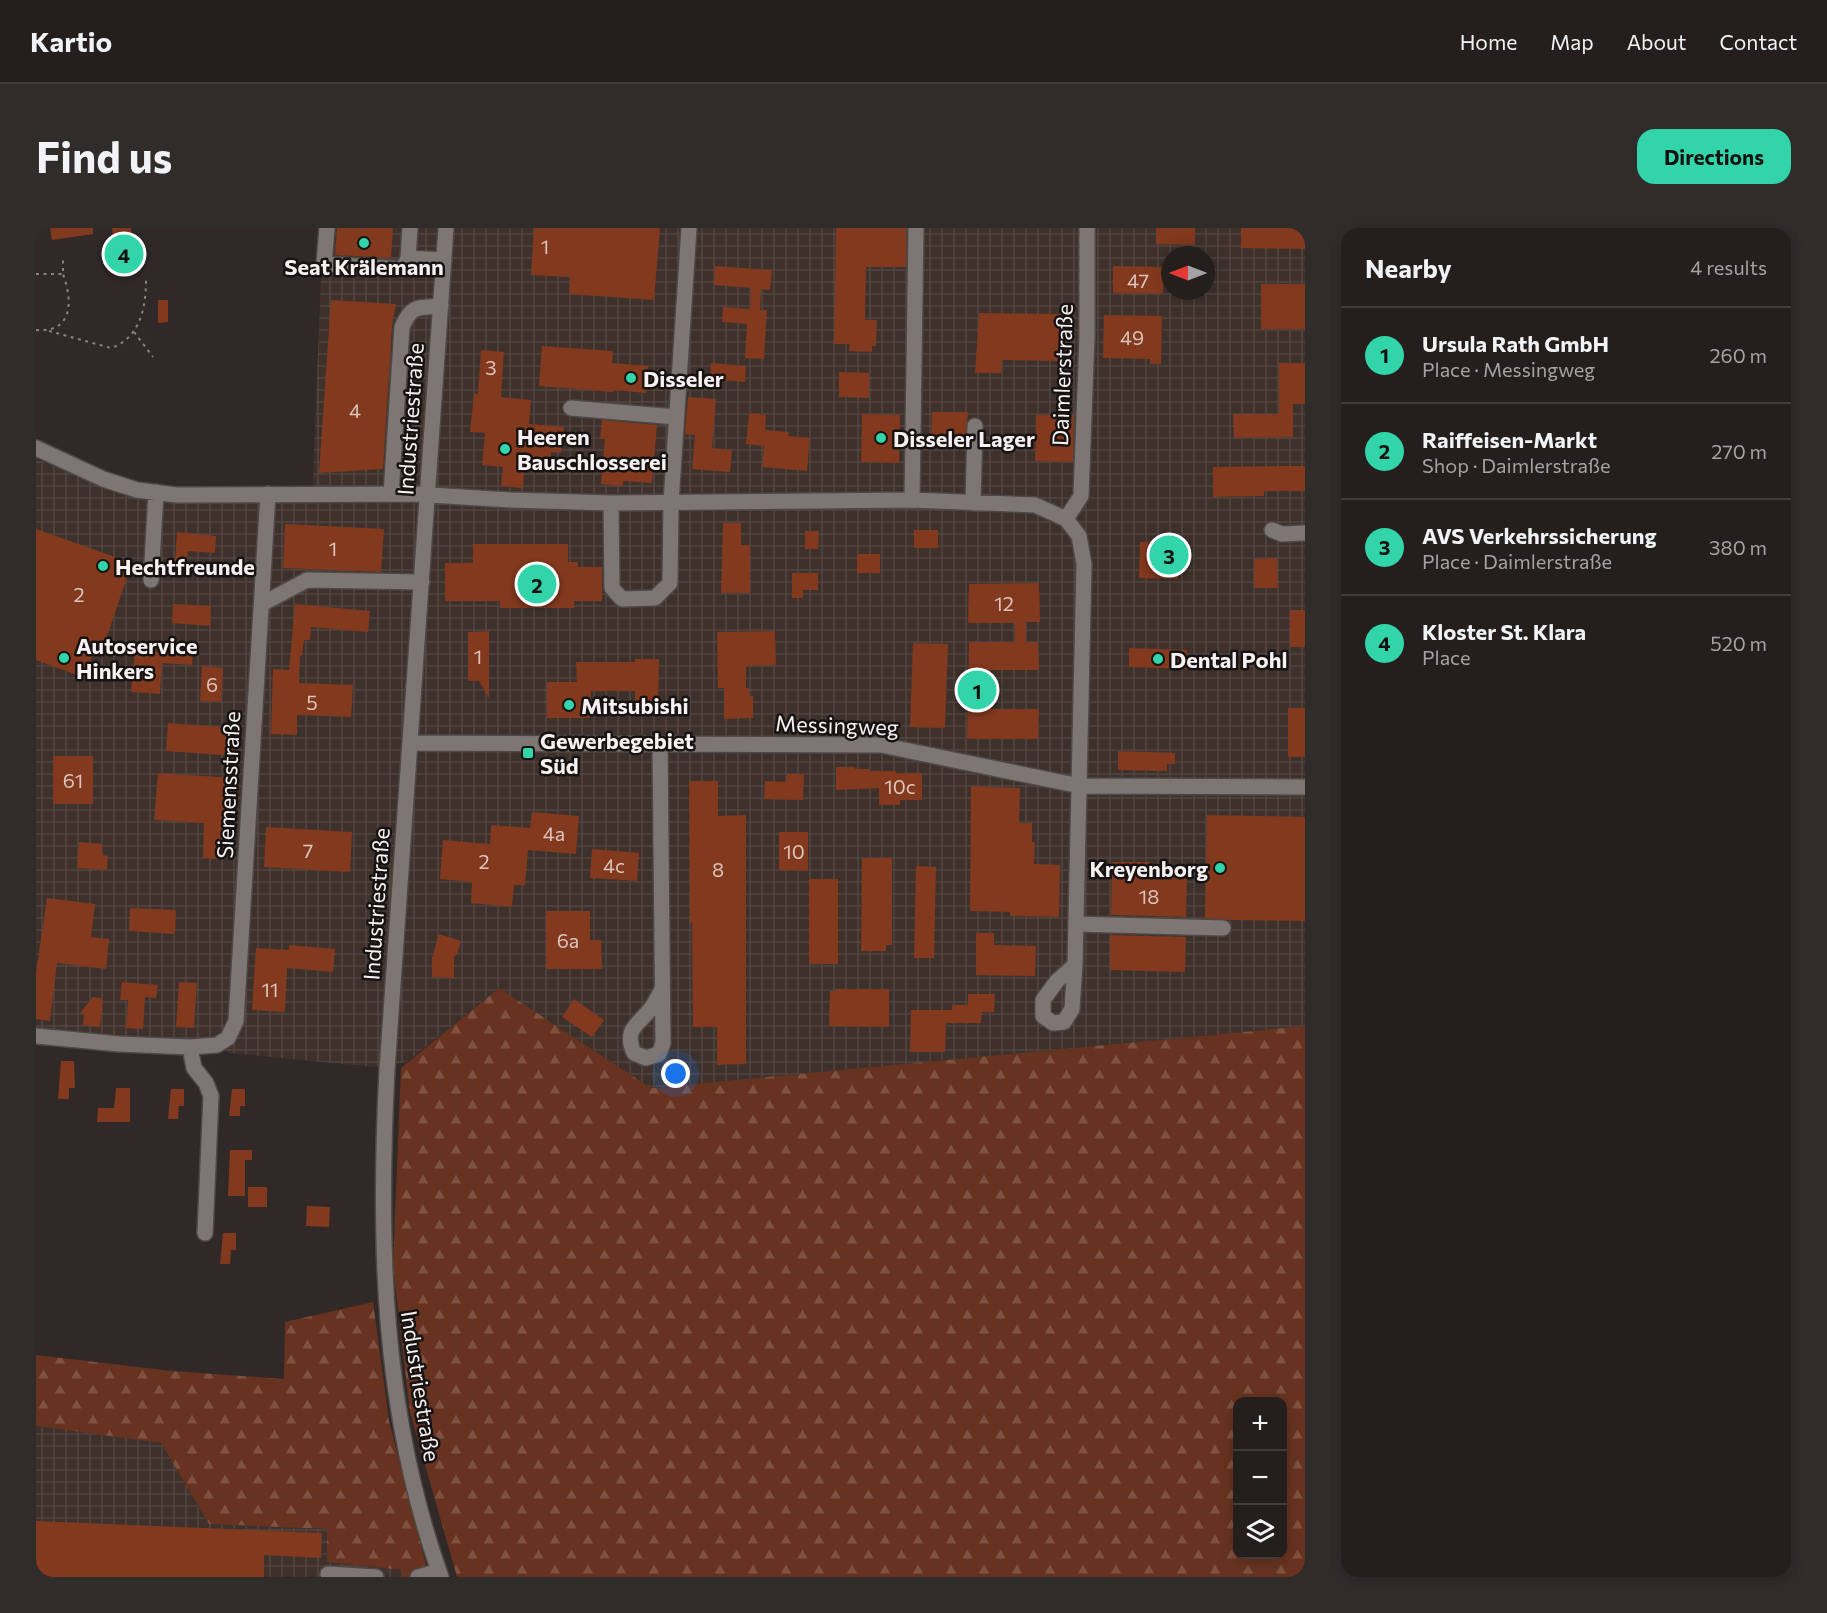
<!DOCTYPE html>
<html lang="en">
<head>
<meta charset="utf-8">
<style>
	:root { --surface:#241f1d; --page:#302c2a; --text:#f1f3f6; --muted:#a3a2a4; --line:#413d3b; --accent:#32d4a9 }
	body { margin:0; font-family:Commissioner,sans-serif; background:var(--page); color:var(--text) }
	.controls { position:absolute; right:18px; bottom:18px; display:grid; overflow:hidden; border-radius:12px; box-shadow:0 3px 15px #0003 }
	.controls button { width:54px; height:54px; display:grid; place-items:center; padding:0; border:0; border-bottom:2px solid var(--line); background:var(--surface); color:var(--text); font:30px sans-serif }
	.compass { position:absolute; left:1125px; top:18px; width:54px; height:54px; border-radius:50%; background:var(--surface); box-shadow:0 3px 15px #0003; rotate:270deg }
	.you { position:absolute; left:640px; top:846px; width:21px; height:21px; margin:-15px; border:4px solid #fff; border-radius:50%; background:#1a73e8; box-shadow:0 0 0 9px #1a73e833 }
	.badge { display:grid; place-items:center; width:39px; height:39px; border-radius:50%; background:var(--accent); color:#111; font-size:20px; font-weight:700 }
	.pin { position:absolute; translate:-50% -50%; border:3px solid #fff; box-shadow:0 2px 6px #0006 }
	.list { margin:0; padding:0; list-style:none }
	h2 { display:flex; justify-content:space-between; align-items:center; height:78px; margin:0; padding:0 24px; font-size:26px }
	h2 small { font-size:20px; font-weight:400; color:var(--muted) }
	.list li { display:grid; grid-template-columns:39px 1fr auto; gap:18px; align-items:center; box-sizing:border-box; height:96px; padding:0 24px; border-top:2px solid var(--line) }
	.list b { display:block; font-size:22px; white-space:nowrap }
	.list p { margin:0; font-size:20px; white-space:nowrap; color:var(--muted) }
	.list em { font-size:20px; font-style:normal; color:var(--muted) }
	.icon { flex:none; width:33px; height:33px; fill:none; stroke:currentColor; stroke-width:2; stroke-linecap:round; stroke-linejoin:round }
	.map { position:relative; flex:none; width:1269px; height:1349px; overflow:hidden; border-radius:18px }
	header { display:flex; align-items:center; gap:36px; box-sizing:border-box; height:84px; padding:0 30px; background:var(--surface); border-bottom:2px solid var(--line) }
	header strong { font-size:28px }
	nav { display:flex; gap:33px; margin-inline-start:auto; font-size:21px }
	.intro { display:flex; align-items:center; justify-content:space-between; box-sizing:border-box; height:144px; padding:0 36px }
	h1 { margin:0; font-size:42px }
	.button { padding:15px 27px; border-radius:18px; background:var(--accent); color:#111; font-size:21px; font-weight:700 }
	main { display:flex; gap:36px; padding:0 36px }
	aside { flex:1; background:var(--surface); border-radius:18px; box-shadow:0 3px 15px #0003 }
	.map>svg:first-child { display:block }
	.industrial { fill:url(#industrial-grid); fill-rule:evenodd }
	.forest { fill:url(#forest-firs); fill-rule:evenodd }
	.building { fill:#82391d }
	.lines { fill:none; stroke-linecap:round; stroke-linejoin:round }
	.minor-casing { stroke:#4e4846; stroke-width:18 }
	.path { stroke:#898382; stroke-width:2; stroke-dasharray:3 4.5; stroke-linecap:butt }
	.minor { stroke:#7e7673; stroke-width:15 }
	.poi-dot { fill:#32d4a9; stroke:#161312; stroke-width:2 }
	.labels { text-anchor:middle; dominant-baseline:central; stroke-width:5; stroke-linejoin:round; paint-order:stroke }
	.number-label { font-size:20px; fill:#dac4bc }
	.poi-label { font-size:22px; font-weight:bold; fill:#f7f2f1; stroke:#161312; text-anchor:start }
	.street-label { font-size:22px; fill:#f7f2f1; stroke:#161312 }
</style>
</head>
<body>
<header>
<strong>Kartio</strong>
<nav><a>Home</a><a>Map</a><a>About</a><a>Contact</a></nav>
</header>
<div class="intro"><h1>Find us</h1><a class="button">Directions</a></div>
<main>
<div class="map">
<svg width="1269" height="1349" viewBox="0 0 1269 1349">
	<defs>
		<pattern id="industrial-grid" width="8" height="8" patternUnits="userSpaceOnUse" patternTransform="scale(1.5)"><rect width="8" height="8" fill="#3e312c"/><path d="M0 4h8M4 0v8" fill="none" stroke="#514541"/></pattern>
		<pattern id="forest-firs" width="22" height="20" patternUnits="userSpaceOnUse" patternTransform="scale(1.5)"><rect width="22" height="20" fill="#673320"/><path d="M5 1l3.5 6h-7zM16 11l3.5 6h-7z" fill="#7e5141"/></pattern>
	</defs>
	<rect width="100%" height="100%" fill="#302927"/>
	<path class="industrial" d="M287 0H1269V798L615 860 463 760 371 834 339 839 193 825 174 811 154 812 84 810 0 802V231L64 258 139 273 276 275ZM1134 27H1170V63H1134Z
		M0 1198 125 1215 173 1296 291 1301V1334L367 1342 366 1349H0Z"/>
	<path class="forest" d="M463 760 615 860 1269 798V1349H421L374 1184 357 1037 365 840ZM1202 1174H1246V1326H1202Z
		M337 1074 353 1193 393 1349H366V1342L291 1334V1301L173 1296 125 1215 0 1198V1127L136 1143 248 1151 249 1094Z"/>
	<path class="building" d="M14 0H57V6L16 12Z
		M76 0H95L99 40 81 42Z
		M301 0H357L355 30 299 27Z
		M498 0H624L618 72 533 66 534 49 495 47Z
		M800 0H870V39H830L829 92H841L840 118H836V124L813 123 814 116H798Z
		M1120 0H1159V17L1120 16Z
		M1205 0H1269V21L1205 20Z
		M679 38 736 42 734 62 725 61 724 82H731L728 131 709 130 711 96 686 94 687 79 714 81 715 60 678 57Z
		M1077 38 1128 39 1127 66 1077 65Z
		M1225 56H1269V101H1225Z
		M122 72H132V94L122 95Z
		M295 72 360 76 356 98 347 241 283 245Z
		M943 85 1025 86 1023 133 966 132 965 145H939Z
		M1068 87 1126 88 1125 136H1114V131L1067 130Z
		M506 118 577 123 576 135 612 138 610 165 577 162V164L503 158Z
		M445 122 468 124 465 169 495 172 493 196 528 199 525 225 515 224 513 244 488 242 487 260 465 258 467 239 446 237 449 205 434 204 438 166H442Z
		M675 135 710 138 709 154 674 151Z
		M1243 135H1269V176H1257V209L1198 210 1197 186H1243Z
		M803 144 833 145V170L803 169Z
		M652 169 680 171 676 220 696 222 694 244 656 241 659 207 649 206Z
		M896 184H932L929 217H895Z
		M713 185 730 187 729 202 753 204 752 208 774 210 771 243 726 239 728 218 710 216Z
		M826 186 864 187 863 235 825 234Z
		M1000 187H1038L1037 234 999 233Z
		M566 192 621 197 616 255 587 253V258L565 256 569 211H564Z
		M1248 238H1269V263H1228V268L1177 269V239Z
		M687 295H705V317H714V365H685Z
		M249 296 348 301 345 344 247 340Z
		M0 301 96 335 67 420 60 417 49 450 0 432Z
		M878 302H902V320H878Z
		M769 303H783L782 321H769Z
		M141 304 180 308 179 325 152 323 151 335 139 334Z
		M1114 312 1152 313V340H1142V351L1103 350 1104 314H1114Z
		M437 316H532V334H542V339H566V373H538V380H464V373H409V335H437Z
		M821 326H844V345H821Z
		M1241 330 1242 360H1218V331Z
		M756 345H782V362H767V370H756Z
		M1003 355 1004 394H990V414H1002L1003 442H949V481H1003L1002 511H931L933 414H979V395H932L933 356Z
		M137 376 175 378 174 398 136 395Z
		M259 376 334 383 332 404 275 399 274 412H268L266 428H264L263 455 317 457 315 489 261 487V507L235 506 237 441 253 442Z
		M1254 382H1269V419H1254Z
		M453 403V470L443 453H432V404Z
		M739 403 740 437 710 438V460H713V468H717V490L688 491V460H682L681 404Z
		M877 415 912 416 909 500 874 499Z
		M1093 420 1151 422V441L1093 439Z
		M99 422 157 426 156 437 126 435 124 466 95 464Z
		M599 431H623L622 479H599V463H555L554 490H511V454H541L540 434H599Z
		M166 438 187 440 185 474 164 473Z
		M1252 480H1269V529H1252Z
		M132 495 200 500 198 528 130 523Z
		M1082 523 1139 525V536H1131V543L1082 542Z
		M17 528H57V576H17Z
		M800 539H819V541H833V543H860V545H886V572H864V577H843V560L800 562Z
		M122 545 197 550 194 597H188L187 631 167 630 168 595 118 592Z
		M751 546H768L767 572 728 571 729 553 750 554Z
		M653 553H682V588L710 587V836L681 837V799H657L656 695H654Z
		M935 558 984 560 983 595H996V614H999L998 636 1024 637 1023 689 974 688V684L934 683Z
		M496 584 543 588 540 626 492 622 489 657H478L476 679 435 675 436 654 404 651 407 612 454 616 455 597 494 600Z
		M1171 587 1269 589V693L1193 692 1169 690Z
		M230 599 316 604 314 644 228 639Z
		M743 604H772V643L743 642Z
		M43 614 66 616V627L72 628 71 642 41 640Z
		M556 621 603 625 601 653 554 650Z
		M826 630H856V717H850V723H825Z
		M1076 634H1114L1113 646H1151L1150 689 1075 687Z
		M880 638 900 639 898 730H878Z
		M773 651H802V736H773Z
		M11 670 59 676 55 709 73 711 70 741 21 735 14 793 0 791V745Z
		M94 680 140 682 139 706 93 703Z
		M510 683H554V712H565L566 741H510Z
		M940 705H958V717L1000 718 999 748 940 747Z
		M403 706 425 713 421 727 418 728V750L396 749V730Z
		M1074 707 1150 709 1149 744 1074 742Z
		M253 717 299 721 297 744 251 740 249 784 216 782 220 720 253 722Z
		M86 754 122 757 120 770 109 769 107 801 90 800 92 772H84Z
		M143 754 161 755 158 800 140 799Z
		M800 761H853V799L793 798 794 763H800Z
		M932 766H959L958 784H946L945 795H910L909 824H874L875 782H916V777H932Z
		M57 769 65 770 67 774 64 799 47 797 48 786 44 785Z
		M538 771 568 792 556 809 526 789Z
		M25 833H38L39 860H33V871H22Z
		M80 860H94V894H61L62 880H78Z
		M135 861H148V878H143L142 891H132Z
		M196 861H209V878H204V888H193Z
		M194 922H216V932H209V968H192Z
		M212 959H231V979H212Z
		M271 978 294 979 293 999 270 998Z
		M187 1005H200V1022H195L194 1036H184Z
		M0 1293 286 1305 285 1330 228 1327V1349H0Z"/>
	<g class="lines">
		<g class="minor-casing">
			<path id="minor" d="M291 0 288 36 367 41 372 30 374 0
				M372 30 408 32
				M535 180 640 189
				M0 220 67 251 101 262 140 267 378 266 475 272 575 275 876 272 999 277 1030 291 1043 308 1048 336 1039 737 1036 781 1028 794 1017 795 1007 788V772L1021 753 1039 737
				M355 266 366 99C376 76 382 80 405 78
				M876 272 880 0
				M575 275 576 360 586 371 619 370 634 355 635 275 653 0
				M937 275 939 198
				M1030 291 1045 268 1051 108V0
				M1236 302 1246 306 1269 305
				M115 352 120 264
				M226 376 271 352 386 354
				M374 515 845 517 1044 558 1269 559
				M624 516 627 815 623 826 610 830 598 825C587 800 603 797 616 779 620 773 623 767 626 761
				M1040 696 1187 700
				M0 808 83 816 154 819 181 817 192 810 200 793 232 266
				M154 819 158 840 170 855 175 868 169 1005
				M292 1346 340 1349
				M382 1349 403 1343
				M405 1349C346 1184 342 1015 351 842L410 0"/>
		</g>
		<path class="path" d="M0 46H27V30
			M0 102C37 105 37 73 27 46
			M13 103 75 120C104 110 110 80 110 52
			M98 104 117 129"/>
		<use href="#minor" class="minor"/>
	</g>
	<g class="poi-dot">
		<circle cx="328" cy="15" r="6"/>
		<circle cx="595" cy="150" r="6"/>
		<circle cx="845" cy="210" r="6"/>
		<circle cx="469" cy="221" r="6"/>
		<circle cx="67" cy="338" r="6"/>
		<circle cx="28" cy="430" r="6"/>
		<circle cx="1122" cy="431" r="6"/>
		<circle cx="533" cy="477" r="6"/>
		<rect x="486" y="519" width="12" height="12" rx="3"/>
		<circle cx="1184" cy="640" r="6"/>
	</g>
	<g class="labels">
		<g class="number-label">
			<text x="509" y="18">1</text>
			<text x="1102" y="52">47</text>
			<text x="1096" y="109">49</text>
			<text x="455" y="139">3</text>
			<text x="319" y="182">4</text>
			<text x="297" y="320">1</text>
			<text x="43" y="366">2</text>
			<text x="968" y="375">12</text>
			<text x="442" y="428">1</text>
			<text x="176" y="456">6</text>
			<text x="276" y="474">5</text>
			<text x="37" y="552">61</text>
			<text x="864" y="558">10c</text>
			<text x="518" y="605">4a</text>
			<text x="272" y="622">7</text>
			<text x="758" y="623">10</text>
			<text x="448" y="633">2</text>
			<text x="578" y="637">4c</text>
			<text x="682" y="641">8</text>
			<text x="1113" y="668">18</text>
			<text x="532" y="712">6a</text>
			<text x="234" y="761">11</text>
		</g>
		<g class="poi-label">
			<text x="328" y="38" text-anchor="middle">Seat Krälemann</text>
			<text x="607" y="150">Disseler</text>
			<text x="481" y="208">Heeren<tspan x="481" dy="25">Bauschlosserei</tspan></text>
			<text x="857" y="210">Disseler Lager</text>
			<text x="79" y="338">Hechtfreunde</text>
			<text x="40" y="417">Autoservice<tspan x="40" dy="25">Hinkers</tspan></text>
			<text x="1134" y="431">Dental Pohl</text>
			<text x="545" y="477">Mitsubishi</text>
			<text x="504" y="512">Gewerbegebiet<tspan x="504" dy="25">Süd</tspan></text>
			<text x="1172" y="640" text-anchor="end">Kreyenborg</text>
		</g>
		<g class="street-label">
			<text transform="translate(1026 147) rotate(-88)">Daimlerstraße</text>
			<text transform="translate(374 191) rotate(-86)">Industriestraße</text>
			<text transform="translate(801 497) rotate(2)">Messingweg</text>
			<text transform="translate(192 557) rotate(-87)">Siemensstraße</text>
			<text transform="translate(340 676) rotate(-86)">Industriestraße</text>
			<text transform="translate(385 1158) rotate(81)">Industriestraße</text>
		</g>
	</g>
</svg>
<div class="controls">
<button>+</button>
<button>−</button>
<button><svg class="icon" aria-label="layers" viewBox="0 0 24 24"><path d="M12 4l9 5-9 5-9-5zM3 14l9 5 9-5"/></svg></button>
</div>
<svg class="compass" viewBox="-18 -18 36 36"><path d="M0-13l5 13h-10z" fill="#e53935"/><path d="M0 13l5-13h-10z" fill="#a3a2a4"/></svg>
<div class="you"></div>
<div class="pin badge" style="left:941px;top:462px">1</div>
<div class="pin badge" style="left:501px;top:356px">2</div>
<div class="pin badge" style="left:1133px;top:327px">3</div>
<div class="pin badge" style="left:88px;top:26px">4</div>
</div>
<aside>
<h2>Nearby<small>4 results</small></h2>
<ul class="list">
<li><span class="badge">1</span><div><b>Ursula Rath GmbH</b><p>Place · Messingweg</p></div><em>260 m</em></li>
<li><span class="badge">2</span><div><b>Raiffeisen-Markt</b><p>Shop · Daimlerstraße</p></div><em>270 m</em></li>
<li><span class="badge">3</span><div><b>AVS Verkehrssicherung</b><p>Place · Daimlerstraße</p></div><em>380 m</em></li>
<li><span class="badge">4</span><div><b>Kloster St. Klara</b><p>Place</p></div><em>520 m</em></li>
</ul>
</aside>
</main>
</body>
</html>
